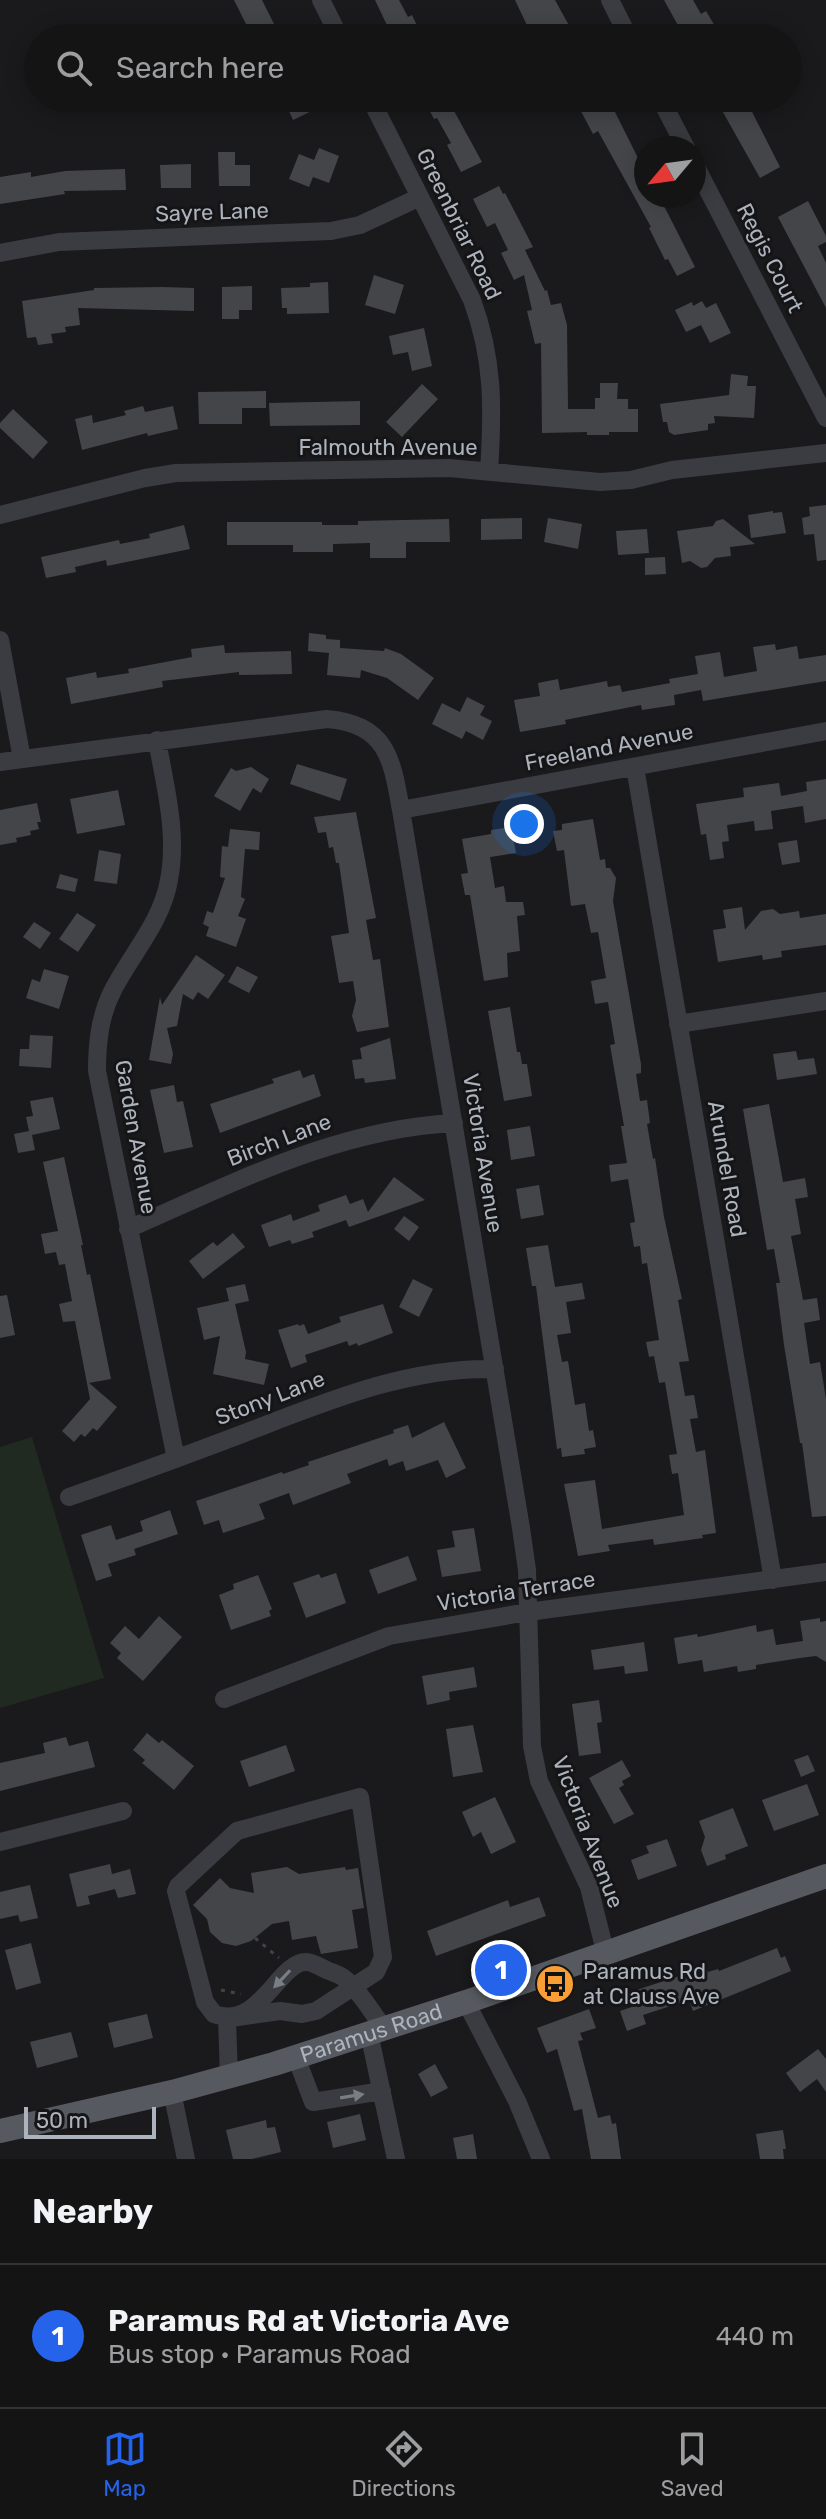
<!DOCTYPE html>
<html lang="en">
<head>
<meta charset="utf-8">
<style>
	:root { --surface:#141415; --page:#1d1d1e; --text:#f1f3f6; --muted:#9d9ea0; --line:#333334; --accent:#2563eb }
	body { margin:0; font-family:Rubik,sans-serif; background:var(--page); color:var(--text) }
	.compass { position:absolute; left:634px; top:136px; width:72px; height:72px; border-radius:50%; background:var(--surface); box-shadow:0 4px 20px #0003; rotate:241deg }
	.scale { position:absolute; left:24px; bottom:20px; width:132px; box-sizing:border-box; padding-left:8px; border:4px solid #acb3bc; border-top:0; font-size:22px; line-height:28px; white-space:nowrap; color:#acb3bc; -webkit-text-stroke:6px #151517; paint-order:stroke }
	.you { position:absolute; left:524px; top:824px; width:28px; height:28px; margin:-20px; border:6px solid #fff; border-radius:50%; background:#1a73e8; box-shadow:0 0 0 12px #1a73e833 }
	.badge { display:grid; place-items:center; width:52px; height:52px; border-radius:50%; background:var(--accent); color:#fff; font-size:26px; font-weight:700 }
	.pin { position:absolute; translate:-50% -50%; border:4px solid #fff; box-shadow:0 2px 8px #0006 }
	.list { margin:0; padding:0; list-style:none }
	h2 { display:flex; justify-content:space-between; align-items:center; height:104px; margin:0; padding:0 32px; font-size:34px }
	h2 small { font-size:26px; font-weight:400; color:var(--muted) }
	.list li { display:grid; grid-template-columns:52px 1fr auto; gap:24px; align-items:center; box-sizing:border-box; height:144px; padding:0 32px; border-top:2px solid var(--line) }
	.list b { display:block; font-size:30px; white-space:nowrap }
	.list p { margin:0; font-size:26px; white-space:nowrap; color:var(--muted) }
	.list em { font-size:26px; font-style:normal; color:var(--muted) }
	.icon { flex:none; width:44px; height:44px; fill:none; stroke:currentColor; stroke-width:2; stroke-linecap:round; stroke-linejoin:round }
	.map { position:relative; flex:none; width:826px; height:2159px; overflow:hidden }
	.search { position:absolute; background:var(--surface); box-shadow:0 4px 20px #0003; left:24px; right:24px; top:24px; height:88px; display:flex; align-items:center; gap:20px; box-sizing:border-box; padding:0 28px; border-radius:44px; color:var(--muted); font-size:30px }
	.sheet { height:248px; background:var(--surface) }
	nav { display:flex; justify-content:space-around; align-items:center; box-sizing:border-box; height:112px; border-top:2px solid var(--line); background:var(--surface); font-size:22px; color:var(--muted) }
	nav a { display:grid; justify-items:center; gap:4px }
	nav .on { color:var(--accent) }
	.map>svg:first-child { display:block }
	.green { fill:#212a21 }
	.building { fill:#444549 }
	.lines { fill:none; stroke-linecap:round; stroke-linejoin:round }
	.path { stroke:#404448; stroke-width:3; stroke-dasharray:4 6; stroke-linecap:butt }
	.minor { stroke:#3a3c41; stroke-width:18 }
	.major { stroke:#565a60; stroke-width:24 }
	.oneway { fill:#797d85 }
	.labels { text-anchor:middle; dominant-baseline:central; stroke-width:6; stroke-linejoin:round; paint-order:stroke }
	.street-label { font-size:22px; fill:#acb3bc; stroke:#151517 }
	.poi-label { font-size:22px; fill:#acb3bc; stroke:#151517; text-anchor:start }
</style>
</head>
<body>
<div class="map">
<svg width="826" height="2159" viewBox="0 0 826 2159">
	<rect width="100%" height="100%" fill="#1a1a1c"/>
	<path class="green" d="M32 1437 104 1678 0 1708V1447Z"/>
	<path class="building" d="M234 0H262L281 38H253Z
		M375 0H399L408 17 412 15 423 38H393Z
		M515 0H555L576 38H533Z
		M664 0H693L701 14 706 11 722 38H685Z
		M283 98H339L293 120Z
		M423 98H447L482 162 461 172 447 145 451 143 437 118 434 119Z
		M574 98H608L646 174V196H659L695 267 677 276 668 259 665 260 649 228 651 227 598 131 593 134Z
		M715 98H745L780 167 760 178Z
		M319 148 339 156 329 183 313 177 309 187 289 179 299 154 314 160Z
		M218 152H235V165H250V186H219Z
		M191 164V188H161L160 165Z
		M125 169 126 190 64 191 65 194 0 204V177L31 172V177L65 171Z
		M499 186 503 194 505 193 533 247 525 250 545 291 547 290 551 305 561 303 567 325 568 409H595V398H600V383H618L617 399H628V409H638V432H609V435H587V432L542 433 541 343 535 344 527 311 532 310 524 275 514 280 501 253 508 250 495 223 487 227 473 199Z
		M808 201 826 236V242L818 246 826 263V308L778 217Z
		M374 275 404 285 395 314 365 305Z
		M328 282 329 313 287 314V308H282L281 288 310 287V283Z
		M252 286V310H239V319H222V287Z
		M162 287 194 288V311L78 308 80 325 65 327 66 332 51 334 53 343 38 345 36 337 27 338 22 301 94 290V288Z
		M702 301 706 308 716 303 731 333 710 343 701 325 686 332 675 310 692 302 693 306Z
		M424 328 432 366 412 371 408 352 393 355 389 336Z
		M731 374 748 376 747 386H756L754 418 714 416 715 423 708 424V430L674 435 669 432 667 422H663L660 404 729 395Z
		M422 384 438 399 402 437 386 422Z
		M266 391V408H242V424H199L198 392Z
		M360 401V425L270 426 269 403Z
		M143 406 145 412 173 406 178 429 148 436 147 433 82 450 75 419 92 415 93 423 126 415 124 411Z
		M13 409 48 442 33 459 0 428V423Z
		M826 505V560L817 561 814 534 804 535 802 518 810 516 809 507Z
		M773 511V513L782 512 786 533 751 538 748 515Z
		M522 518V539L481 540V519Z
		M548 518 582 524 578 549 544 542Z
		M449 519 450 542H406V558H370V543L333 544V552H293V545H227V522H322V525H358V521Z
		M723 519 755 544 730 547 731 556 715 558 707 567 701 568 690 561 682 563 677 531 713 526 716 521Z
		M184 525 190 549 107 566 106 560 75 567 76 572 46 578 41 557 119 540 120 544 150 538 149 534Z
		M647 529 649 553 618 555 616 531Z
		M665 557 666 574 645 575V558Z
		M309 633 326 635V639L340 640V648L384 651 385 648 401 654 434 678 418 700 387 678 361 670 360 678 327 675 329 653 308 651Z
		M775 644 776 650 797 646 799 659 826 655V681L703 701 701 690 674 695 675 705 642 710 641 705 565 720 566 724 520 732 514 700 540 696 538 683 558 679 560 690 607 681 608 687 620 685 622 692 670 683 669 679 698 674 695 656 720 652 724 677 757 671 753 647Z
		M224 645 225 653 291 651 292 674 239 675V672L162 681 163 687 71 704 66 678 96 672 97 678 129 673 128 669 192 657 191 649Z
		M467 697 485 706 480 715 492 721 483 740 466 731 462 739 432 724 442 703 460 712Z
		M297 764 347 779 340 801 290 784Z
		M251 767 269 779 261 793 253 788 240 811 214 796 231 768 236 771Z
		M826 779V819L805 823 803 806 771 811 773 829 755 831 754 821 727 825 729 841 722 842 724 858 710 860 706 834 701 835 696 804 744 797 743 788 779 783 781 796 807 791 806 782Z
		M118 790 125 825 77 834 70 799Z
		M37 803 41 822H37L39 829 30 831 31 835 16 838 17 842 0 845V810Z
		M356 812 376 918 366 920 373 960 380 959 389 1027 357 1032 352 1016 356 1000 353 981 339 983 331 936 349 933 339 863H336L333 847 329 848 326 832 318 833 314 817Z
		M593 819 600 860 605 859 606 868H610L616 878 613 901 641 1064V1073L636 1074 640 1101 647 1100 650 1123 647 1124 653 1159 655 1158 664 1217 682 1299 678 1300 689 1361 679 1362 685 1396 694 1395 698 1418 690 1419 696 1452 705 1450 716 1533 702 1535 703 1538 654 1545 653 1539 608 1545 610 1551 578 1556 564 1484 595 1480 602 1529 684 1515 678 1473 672 1474 669 1455 677 1454 665 1382 659 1383 654 1356 649 1357 646 1342 659 1340 647 1263 642 1264 640 1246 634 1247 630 1223 635 1222 628 1179 611 1182 609 1165 627 1163 621 1126H624L610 1045 615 1044 608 1002 595 1004 591 981 606 978 598 932 591 933 585 904 571 906 564 850 557 851 553 831 562 830V824Z
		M511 827 516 853 490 857 495 888 504 886 506 902H523L525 915 517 916 520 951 507 953 508 977 484 981 470 895H465L461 874 468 873 462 839 491 834V830Z
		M230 829 260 832 259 850 245 849 241 897 245 899 238 916 246 919 236 947 206 936 209 927 203 924 207 911 213 913 225 878 220 877 222 846 228 847Z
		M797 840 800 862 782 865 778 843Z
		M99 850 121 854 117 884 94 881Z
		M60 874 78 879 75 892 56 888Z
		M742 907 745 930 761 911 773 909 780 914 799 911 800 918 826 914V945L781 951 782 957 763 960 762 955 718 962 713 930 726 928 723 910Z
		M77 913 96 925 78 952 59 939Z
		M34 922 51 933 40 949 23 937Z
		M196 955 225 975 208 999 198 992 193 1000 183 994 177 1026 167 1028 173 1054 171 1064 149 1060 160 997 162 1005Z
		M237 966 258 977 249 993 228 982Z
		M44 969 69 976 59 1009 26 998 32 979 40 982Z
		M510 1007 517 1052H520L522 1064H527L532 1096 504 1101 488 1011Z
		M30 1035 53 1036 51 1068 19 1066 20 1049H29Z
		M390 1038 396 1079 365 1083 364 1078 355 1079 352 1060 362 1059 360 1048Z
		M796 1051 798 1060 814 1058 817 1074 777 1080 773 1054Z
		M300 1070 303 1078 314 1074 321 1096 220 1133 210 1104 274 1083 272 1079Z
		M174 1085 177 1102 183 1101 193 1147 164 1153 150 1090Z
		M53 1097 60 1129 32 1135 35 1150 18 1153 14 1134 29 1131 26 1117 33 1116 30 1101Z
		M769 1104 783 1182 805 1178 808 1197 795 1199 801 1234 791 1236 803 1300 817 1298 820 1320 804 1323 810 1364 820 1362 826 1399V1516L812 1517 802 1443H800L784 1345 776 1283H780L774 1249 767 1250 743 1109Z
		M530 1126 535 1156 511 1160 507 1130Z
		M64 1157 83 1245H81L87 1275 90 1274 111 1379 89 1383 117 1407 97 1431 93 1428 85 1437 81 1434 74 1442 62 1431 90 1399 75 1321 63 1322 59 1304 72 1301 65 1264 59 1265 56 1252 45 1254 41 1234 58 1231 43 1162Z
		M394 1177 425 1200 349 1227 346 1220 312 1232 314 1237 292 1244 290 1240 269 1247 261 1225 291 1214 293 1221 320 1211 318 1205 346 1195 350 1204 363 1199 368 1212Z
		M539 1185 544 1215 521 1219 516 1189Z
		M404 1216 419 1227 409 1241 394 1229Z
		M233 1233 245 1247 203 1279 189 1261 213 1242 217 1246Z
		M548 1245 555 1287 582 1283 585 1299 566 1302 571 1333 557 1335 562 1362 568 1361 575 1405 585 1403 589 1431 593 1430 596 1447 584 1449 585 1454 562 1457 561 1448 557 1449 536 1286H532L526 1248Z
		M413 1279 433 1289 419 1317 399 1307Z
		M245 1284 249 1301 235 1304 246 1352 245 1359 269 1364 264 1385 213 1374 220 1336 204 1340 197 1308 229 1301 226 1288Z
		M7 1295 15 1335 0 1338V1296Z
		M383 1304 393 1333 358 1346 357 1343 349 1346 347 1341 305 1355 307 1362 291 1368 278 1330 298 1324 299 1326 304 1324 308 1334 341 1322 339 1317Z
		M444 1422 466 1468 446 1478 438 1460 406 1471 403 1461 389 1466 387 1459 347 1474 351 1483 293 1505 289 1493 259 1504 265 1519 223 1533 219 1520 204 1525 196 1501 282 1472 283 1474 309 1465 308 1462 394 1433 393 1430 408 1425 412 1438Z
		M170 1510 178 1534 134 1549 136 1555 108 1564 112 1576 96 1581 81 1535 111 1525 116 1540 143 1531 140 1521Z
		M474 1528 481 1571 442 1577 437 1550 455 1547 452 1531Z
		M408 1556 417 1580 378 1594 369 1570Z
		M336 1573 346 1603 306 1618 293 1583 319 1574 321 1578Z
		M258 1575 272 1609 269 1611 271 1616 231 1630 219 1595 234 1589 233 1584Z
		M159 1616 182 1637 143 1681 117 1658 121 1653 110 1643 125 1626 139 1639Z
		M820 1618V1622L826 1621V1662L816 1656 800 1658 756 1665V1669L738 1672 737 1666 704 1672 702 1660 678 1664 674 1638 697 1634 698 1637 756 1625 757 1632 773 1629 776 1645 803 1641 800 1621Z
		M644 1642 648 1671 625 1674 624 1666 594 1670 591 1650Z
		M474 1667 477 1687 449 1692 450 1700 427 1705 422 1676Z
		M599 1700 602 1722 597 1723 601 1753 579 1756 572 1704Z
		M473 1725 483 1772 453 1777 446 1729Z
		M147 1733 159 1743 162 1740 194 1766 174 1790 142 1763 145 1760 133 1750Z
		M66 1737 69 1746 88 1741 95 1767 0 1791V1763L45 1753 43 1743Z
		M286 1745 295 1771 249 1787 240 1761Z
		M808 1755 815 1771 801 1777 794 1760Z
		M622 1760 631 1776 622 1781 624 1785 619 1788 634 1814 614 1824 589 1778Z
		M807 1784 819 1815 774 1831 762 1800Z
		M495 1797 516 1842 491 1854 481 1832 473 1837 462 1812Z
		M733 1808 748 1846 725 1855 726 1859 707 1866 701 1850 705 1837 699 1821Z
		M667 1839 677 1866 638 1880 631 1860 649 1853 646 1846Z
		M110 1864 112 1874 130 1869 136 1894 118 1898 115 1889 88 1896 90 1904 77 1907 69 1874Z
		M287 1867 299 1874 345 1867 346 1870 358 1868 364 1908 352 1910 358 1948 321 1954 316 1936 292 1940 289 1921 272 1924 251 1941 236 1946 222 1943 210 1932 207 1919 193 1905 220 1878 230 1888 254 1893 251 1873Z
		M30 1885 38 1918 20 1922 18 1915 0 1919V1892Z
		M539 1897 546 1916 436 1956 427 1931 508 1900 510 1907Z
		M31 1943 41 1983 16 1990 5 1950Z
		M777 1948 781 1958 785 1956 791 1971 693 2011 689 2000 643 2015 646 2024 627 2031 620 2011 632 2007 627 1993 698 1970 707 1969 708 1972 718 1969 719 1971Z
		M589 2009 596 2028 580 2033 583 2040 578 2041 598 2118 610 2115 612 2124 616 2123 621 2159H591L582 2109 574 2111 557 2049 547 2053 537 2028Z
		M147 2014 153 2038 114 2048 108 2023Z
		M71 2032 78 2057 37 2068 30 2042Z
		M818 2049 826 2059V2092L817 2079 800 2092 786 2073Z
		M435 2064 448 2088 431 2097 418 2074Z
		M360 2114 366 2140 333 2148 327 2122Z
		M266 2120 267 2128 275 2127 281 2152 252 2159H233L226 2130Z
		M783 2130 786 2149H783L784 2159H760L756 2134Z
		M473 2134 477 2159H457L453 2138Z"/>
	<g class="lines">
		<path class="path" d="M255 1938 279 1958
			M221 1990 241 1994"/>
		<path class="minor" d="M321 0 340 38
			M610 0 629 38
			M370 98 472 300C494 360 493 409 489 472
			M660 98 686 148
			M694 163 826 418
			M0 253 59 242 331 231 360 225 420 197
			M0 515 145 478 176 473 449 468 600 482 631 480 672 470 826 453
			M0 640 22 759
			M157 740C165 786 178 833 169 880 162 921 133 952 114 988 100 1014 97 1042 97 1071L176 1459
			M0 762 327 719C387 724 392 759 401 810L521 1528 527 1570 532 1746 539 1781 589 1887 605 1951
			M635 767 773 1580
			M401 810 826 731
			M678 1024 826 1001
			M128 1229C234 1183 337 1129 454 1123
			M69 1497C127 1477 184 1456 242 1434 323 1403 406 1367 495 1369
			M224 1699 389 1636 528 1612 826 1572
			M0 1842 123 1811
			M466 2002 517 2101 541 2159
			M227 2018 229 2078
			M231 2018 280 2011 302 2014 316 2011 376 1972 383 1957 360 1797 237 1831 178 1886 176 1891 205 2002 214 2014C259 2031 278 1962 306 1962 313 1962 322 1968 329 1971 334 1973 341 1975 345 1979 360 1991 372 2013 384 2028
			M369 2033 396 2159
			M296 2057 313 2102 382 2091
			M172 2092 186 2159"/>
		<path class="major" id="s1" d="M0 2131 172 2092 274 2064 466 2002 826 1876"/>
	</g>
	<defs><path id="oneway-solid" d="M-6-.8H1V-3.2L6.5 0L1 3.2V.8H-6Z" transform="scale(2)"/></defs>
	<g class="oneway">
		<use href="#oneway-solid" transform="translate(282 1979) rotate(133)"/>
		<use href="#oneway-solid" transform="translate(352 2096) rotate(-9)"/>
	</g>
	<defs>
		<g id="bus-disc" transform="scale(2)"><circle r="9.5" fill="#f89e35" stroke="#151517"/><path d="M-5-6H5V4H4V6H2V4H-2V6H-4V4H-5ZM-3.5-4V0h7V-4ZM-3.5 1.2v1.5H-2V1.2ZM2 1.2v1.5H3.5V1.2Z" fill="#111"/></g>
	</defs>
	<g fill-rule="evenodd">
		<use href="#bus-disc" x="555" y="1984"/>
	</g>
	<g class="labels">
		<g class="street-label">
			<text transform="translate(212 212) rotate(-2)">Sayre Lane</text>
			<text transform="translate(459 224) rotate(64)">Greenbriar Road</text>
			<text transform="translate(770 258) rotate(63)">Regis Court</text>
			<text x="388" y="447">Falmouth Avenue</text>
			<text transform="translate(609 747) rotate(-11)">Freeland Avenue</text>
			<text transform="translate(136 1137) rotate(80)">Garden Avenue</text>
			<text transform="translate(279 1140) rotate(-21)">Birch Lane</text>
			<text transform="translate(483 1153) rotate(81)">Victoria Avenue</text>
			<text transform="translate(727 1169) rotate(80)">Arundel Road</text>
			<text transform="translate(270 1398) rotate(-21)">Stony Lane</text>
			<text transform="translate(516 1591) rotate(-9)">Victoria Terrace</text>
			<text transform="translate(588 1832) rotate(69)">Victoria Avenue</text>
			<text stroke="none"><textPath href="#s1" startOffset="384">Paramus Road</textPath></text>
		</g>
		<g class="poi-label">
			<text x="583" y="1971">Paramus Rd<tspan x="583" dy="25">at Clauss Ave</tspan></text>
		</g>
	</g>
</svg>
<svg class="compass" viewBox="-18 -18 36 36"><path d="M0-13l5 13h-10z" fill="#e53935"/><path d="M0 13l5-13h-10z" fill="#9d9ea0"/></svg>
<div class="scale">50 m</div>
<div class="you"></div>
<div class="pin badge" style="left:501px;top:1970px">1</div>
<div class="search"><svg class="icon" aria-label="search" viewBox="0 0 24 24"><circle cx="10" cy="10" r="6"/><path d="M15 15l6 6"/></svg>Search here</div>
</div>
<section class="sheet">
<h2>Nearby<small></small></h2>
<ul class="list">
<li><span class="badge">1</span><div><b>Paramus Rd at Victoria Ave</b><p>Bus stop · Paramus Road</p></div><em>440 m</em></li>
</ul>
</section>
<nav>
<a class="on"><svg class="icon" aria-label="map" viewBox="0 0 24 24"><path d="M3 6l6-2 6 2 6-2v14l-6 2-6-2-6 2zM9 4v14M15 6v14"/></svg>Map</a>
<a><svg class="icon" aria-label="directions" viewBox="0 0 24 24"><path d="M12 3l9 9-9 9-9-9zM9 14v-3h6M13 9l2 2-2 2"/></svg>Directions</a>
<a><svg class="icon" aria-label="saved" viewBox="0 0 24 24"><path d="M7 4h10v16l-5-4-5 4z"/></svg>Saved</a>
</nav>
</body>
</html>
